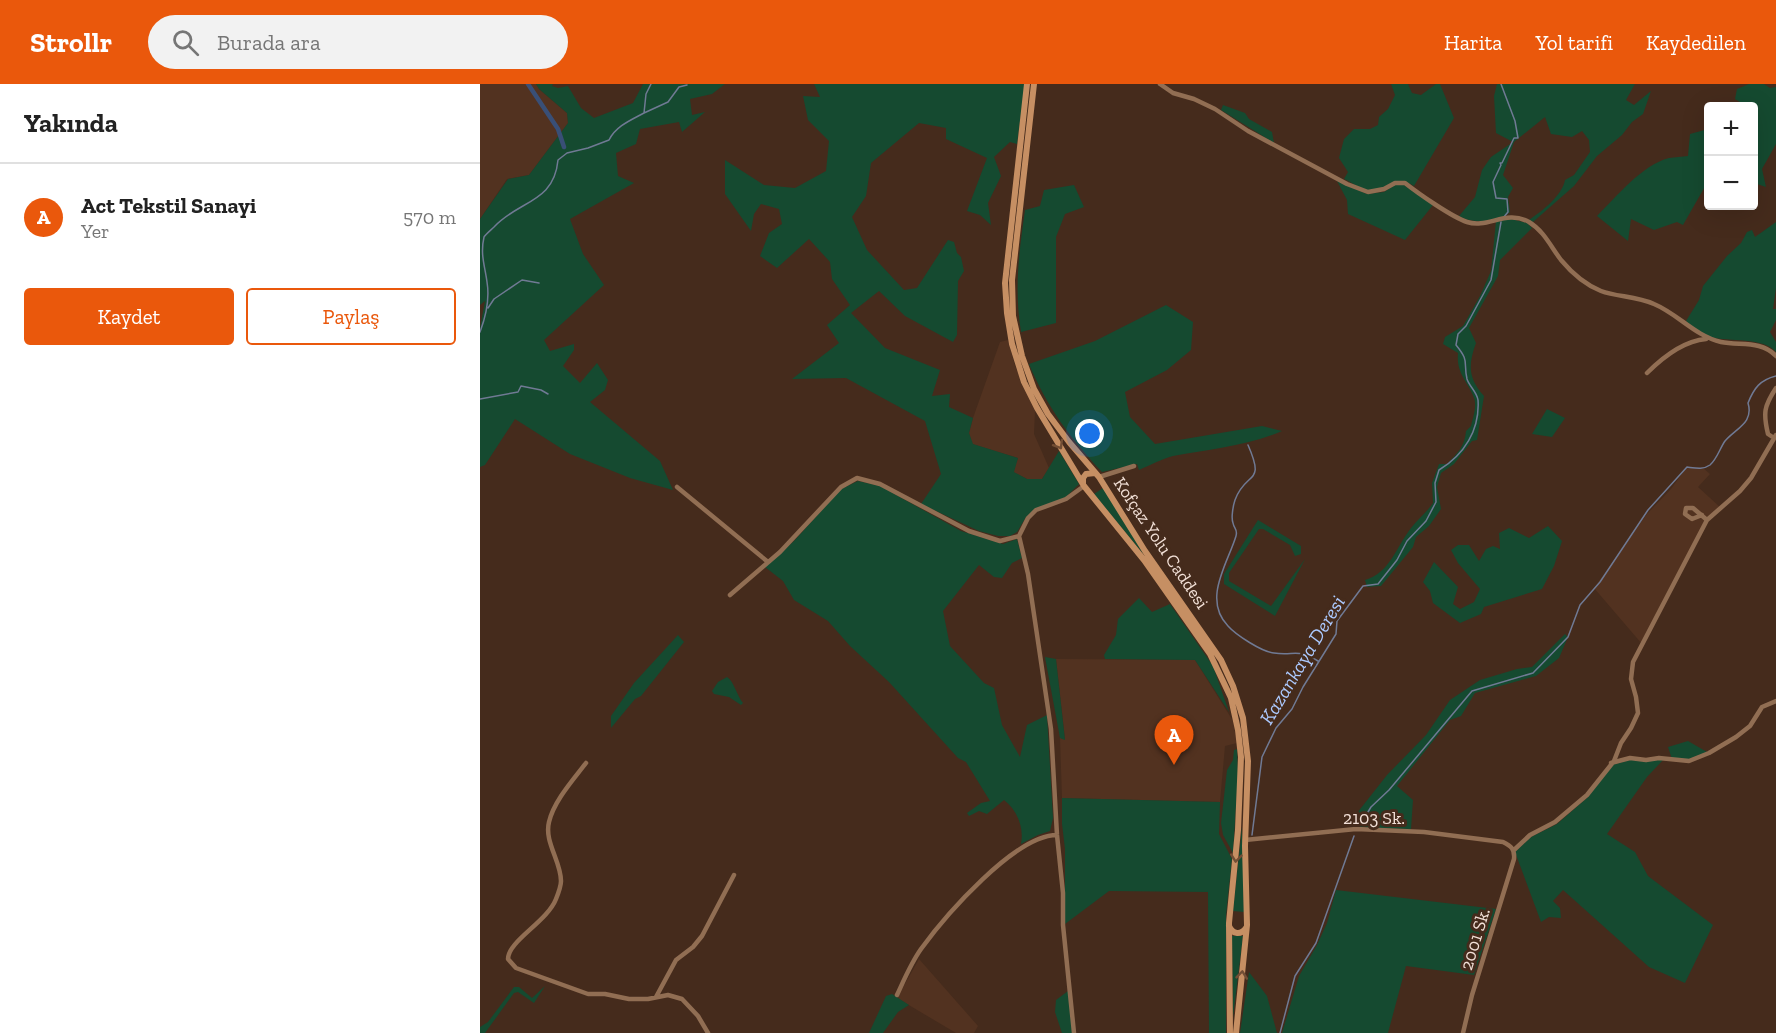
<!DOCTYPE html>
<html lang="tr">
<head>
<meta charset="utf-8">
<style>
	:root { --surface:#fff; --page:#f2f2f2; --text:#222; --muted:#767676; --line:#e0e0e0; --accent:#ea580c }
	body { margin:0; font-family:"Zilla Slab",serif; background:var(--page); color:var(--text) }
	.controls { position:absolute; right:18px; top:18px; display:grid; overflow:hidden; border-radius:6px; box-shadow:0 6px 24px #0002 }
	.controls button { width:54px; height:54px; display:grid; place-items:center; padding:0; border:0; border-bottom:2px solid var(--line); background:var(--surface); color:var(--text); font:30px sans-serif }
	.you { position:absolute; left:610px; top:350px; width:21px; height:21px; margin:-15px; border:4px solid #fff; border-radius:50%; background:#1a73e8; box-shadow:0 0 0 9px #1a73e833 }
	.badge { display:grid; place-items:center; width:39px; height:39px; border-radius:50%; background:var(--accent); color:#fff; font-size:20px; font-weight:700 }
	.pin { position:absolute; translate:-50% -50px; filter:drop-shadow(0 2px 3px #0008) }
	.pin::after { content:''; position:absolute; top:32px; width:21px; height:18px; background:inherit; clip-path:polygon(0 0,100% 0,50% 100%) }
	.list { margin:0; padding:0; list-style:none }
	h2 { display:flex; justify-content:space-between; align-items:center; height:78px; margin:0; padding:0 24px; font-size:26px }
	h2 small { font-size:20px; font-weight:400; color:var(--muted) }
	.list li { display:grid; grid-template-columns:39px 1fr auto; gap:18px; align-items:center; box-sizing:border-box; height:108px; padding:0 24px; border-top:2px solid var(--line) }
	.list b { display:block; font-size:22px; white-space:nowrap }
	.list p { margin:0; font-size:20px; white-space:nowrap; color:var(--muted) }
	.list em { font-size:20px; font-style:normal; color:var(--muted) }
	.actions { display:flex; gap:12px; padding:18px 24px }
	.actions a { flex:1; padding:14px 0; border:2px solid var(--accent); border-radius:6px; text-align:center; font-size:21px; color:var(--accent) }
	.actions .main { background:var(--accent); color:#fff }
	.icon { flex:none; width:33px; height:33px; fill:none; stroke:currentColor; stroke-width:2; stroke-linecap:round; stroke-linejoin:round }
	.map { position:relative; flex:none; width:1296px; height:949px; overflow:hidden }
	header { display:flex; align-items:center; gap:36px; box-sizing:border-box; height:84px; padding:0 30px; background:var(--accent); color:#fff }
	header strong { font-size:28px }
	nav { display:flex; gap:33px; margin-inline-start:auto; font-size:21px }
	.search { width:420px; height:54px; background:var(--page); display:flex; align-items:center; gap:15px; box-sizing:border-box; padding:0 21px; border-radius:33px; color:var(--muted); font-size:22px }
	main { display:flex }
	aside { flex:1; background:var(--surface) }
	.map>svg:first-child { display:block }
	.built { fill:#523220 }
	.green { fill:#154a30 }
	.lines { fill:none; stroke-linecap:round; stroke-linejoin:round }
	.stream { stroke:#707a94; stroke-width:1.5 }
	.canal { stroke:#394f77; stroke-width:4.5 }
	.minor { stroke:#916e53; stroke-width:4.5 }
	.secondary { stroke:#c68f63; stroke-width:6 }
	.oneway { stroke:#724e35 }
	.labels { text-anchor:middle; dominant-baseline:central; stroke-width:6; stroke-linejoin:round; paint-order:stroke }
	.street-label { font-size:18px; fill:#f2e0d7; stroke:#452b1c }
	.water-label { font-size:20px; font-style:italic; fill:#acc9fe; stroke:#452b1c }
</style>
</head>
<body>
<header>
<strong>Strollr</strong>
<div class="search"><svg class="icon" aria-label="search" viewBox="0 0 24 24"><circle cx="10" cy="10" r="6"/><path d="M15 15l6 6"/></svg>Burada ara</div>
<nav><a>Harita</a><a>Yol tarifi</a><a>Kaydedilen</a></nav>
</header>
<main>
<aside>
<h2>Yakında<small></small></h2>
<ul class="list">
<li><span class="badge">A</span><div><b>Act Tekstil Sanayi</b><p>Yer</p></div><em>570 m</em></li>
</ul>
<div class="actions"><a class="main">Kaydet</a><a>Paylaş</a></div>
</aside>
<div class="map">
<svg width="1296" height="949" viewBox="0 0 1296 949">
	<rect width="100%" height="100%" fill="#452b1c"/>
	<path class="built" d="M0 0H56L59 5 87 29 88 39 49 91 27 95 0 135Z
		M528 256 535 282 555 327 554 350 569 384 562 395H547L533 388 538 374 492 360 489 349 493 334 520 258Z
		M1207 383 1223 384 1230 390 1218 403 1241 424 1224 440 1162 560 1114 504 1167 430 1191 405Z
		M576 575 715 576 753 637 757 659 745 662 740 718 582 714 580 654 585 655Z
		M439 875 498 942 494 949H476L417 914Z"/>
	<path class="green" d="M56 0H73L72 2 78 4 88 2 101 24 114 34 153 19 163 0H245L232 10 210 15 212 31 225 28 202 48 199 38 160 45 156 60 136 69 138 92 154 99 90 135 103 170 124 201 64 256 70 267 94 260V266L83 282 100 299 117 279 128 296 125 306 110 318 180 377 193 406 150 394 90 370 35 335 5 381 0 383V244L5 217 0 221V135L28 95 49 91 88 39 87 29 59 5Z
		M334 0H545L537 60 530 58 514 73 521 92 508 119 511 141 500 131 487 127 507 74 466 55V44L439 39 391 79 386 112 372 133 387 166 424 206 437 204 468 156 474 158 477 169 481 173 484 187 478 197 477 251 473 258 425 232 399 207 371 229 405 264 460 286 452 312 470 310 469 323 493 334 489 349 493 360 538 374 534 388 547 395H562L579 367 599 400 586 413 546 433 537 448 530 452H518L499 447 441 420 461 390 445 337 366 294 312 295 359 259 347 241 370 221 352 195 350 178 329 155 297 184 280 172 289 149 302 140 299 125 281 120 274 130 271 147 245 110V76L284 101 315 104 346 87 349 57 328 36 323 12 340 13Z
		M911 0H928L932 9 941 11 956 0H960L974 34 934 102C912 88 907 109 887 106 880 105 871 98 864 95L868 88 859 74 864 55 874 45H890L898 41 899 33 908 25 915 11Z
		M1017 0H1155L1146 16 1154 21 1171 7 1163 30 1152 38 1142 51 1117 72 1094 102 1053 138 1049 136C1062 127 1082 112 1085 96L1094 91 1110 68 1109 56 1102 47 1092 53 1071 50 1065 33 1034 58 1023 91 1033 104 1028 113 1030 128C1019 139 992 140 979 132L995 113 1002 86 1011 73 1033 58 1016 49 1014 12Z
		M1269 0H1284L1290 4 1296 3V60L1282 85 1286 103 1274 99V22H1263V20L1255 15 1257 5Z
		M743 21 765 29 769 35 792 48 794 59 741 26Z
		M1228 45V99H1227L1203 141 1197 138 1174 146 1151 135 1148 157 1117 132C1136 113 1162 81 1189 74 1195 73 1202 73 1208 72L1210 50Z
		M857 97 887 110 904 108 915 101H924L953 121 925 156 868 130 867 116Z
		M594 101 604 123 585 130 576 153V239L541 248C534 204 539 169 545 126L560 122 564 106Z
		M1027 134 1047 139 1052 144 1020 176 1018 192 989 244 996 259C988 281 988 294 1004 312L997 356 992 357 974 380 961 389 957 403 961 425 949 442 936 453 933 463 901 502 887 503 885 496C910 489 916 463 931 444 938 435 947 428 953 419L952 399 959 380H967C977 370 985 362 986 347L991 342C993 334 997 322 994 314 988 297 976 290 978 269L963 260 965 253 983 242 1000 212 1011 187 1016 137Z
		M1296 138V204L1293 225H1296V236L1290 248 1296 258V268C1284 253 1249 258 1230 253 1222 250 1212 243 1206 237L1219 216 1223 202 1247 172 1261 159 1267 148 1272 146 1275 153Z
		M686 221 713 238 711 266 687 286 645 308 650 333 675 360 782 342 802 347C767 362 730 365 693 372 682 375 670 381 659 386L657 380 622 388C590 354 567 323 549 280L615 257Z
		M1067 325 1085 334 1072 353 1052 350Z
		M378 397 400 402 481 447 523 460 537 455 542 474 532 479 522 494 514 493 499 481 463 527 470 562 504 599 514 604 522 641 540 673 547 641 567 631 573 734 570 747 558 751 541 760C544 744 538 727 524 716L507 730 499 727 489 732 487 729 501 719 510 717 486 678 478 674 409 598 370 562 348 537 314 516 303 497 285 483 314 457 361 405Z
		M623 404 665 472 614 410Z
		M778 436 821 462V470L815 472 810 461 783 445H779L749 489V497L791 522 825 475 795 532 744 500V490Z
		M1068 442 1082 457 1074 482 1062 505 1004 523 1001 530 980 539 953 519 950 507 943 498 954 478 978 503 973 520 980 525 994 518 1000 505 978 479 971 466 978 461H989L999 477 1006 465 1013 462 1020 465 1019 449 1029 444 1049 454Z
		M659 514 672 528 690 520 733 582 749 628 715 576 625 575 624 571 636 551 638 535Z
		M1085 550 1088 553 1079 574 1056 592 995 609 981 632 970 636 917 702 933 716 931 745 866 743 907 691 946 651 970 616 1000 596 1037 585 1052 583Z
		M198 551 204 558 161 612 155 615 131 644V632L154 599Z
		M565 573 576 575 585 656 580 654Z
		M247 593C254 597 257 612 263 619L261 621 249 613 234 610 232 607 238 598Z
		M1208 657 1227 668 1209 675H1192L1188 663Z
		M757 665 758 690 753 769 743 751 741 739 747 686 753 676 754 666Z
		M1150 676H1183L1167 693 1127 750 1155 768 1168 792 1233 841 1205 899 1169 883 1083 806 1073 817 1080 824 1081 834 1069 833 1061 838 1035 768 1051 753 1077 740 1108 713 1132 681Z
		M582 714 740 718 739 750 752 775 746 831V949H729L728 808 629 807 585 840V765L582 740Z
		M762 743 764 828 753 827Z
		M856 806 1016 825 994 891 926 882 908 949H802L819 892 837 861 847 839Z
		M752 852H763L753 933Z
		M769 888 787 912 797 949H760Z
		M65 902 54 919 38 908 34 909 5 949H0V943L8 938 34 903H39L52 914Z
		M588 907 593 949H582L575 928 576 916Z
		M412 910 429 921 418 928 403 949H389L406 912Z"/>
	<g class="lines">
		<path class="stream" d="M1021 0 1035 37 1038 54H1034L1022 79H1020L1021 81 1013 98 1016 114 1027 115 1028 128 1023 134
			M164 29 188 18 199 3 207 1
			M8 224 14 215 42 196 59 199
			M0 248C6 232 10 216 7 198 5 182 0 171 4 153 6 150 11 146 14 143 39 116 74 119 78 76L87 69 108 64 129 56C136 42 151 36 164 29L166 10 171 0
			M0 315 38 308 41 302 61 306 68 310
			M768 361C786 402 766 386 755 416 753 422 751 434 753 439 754 445 758 445 756 452 748 479 722 515 748 542 756 551 782 568 794 569 814 572 818 564 838 577
			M880 741 891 723 909 706 992 607 1053 589 1088 553 1100 521 1120 498 1168 426 1207 383C1215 384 1223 386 1230 381 1237 375 1240 364 1245 357 1256 344 1274 339 1268 319 1274 304 1280 296 1296 292
			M772 751 782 673 796 644 812 625 823 603 856 550 857 537 883 502 898 500 917 476 927 457 946 437 956 418 955 399 959 386C984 371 1000 346 998 316 997 308 989 302 987 295 983 277 990 278 976 261L978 250 986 242 1011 196 1021 138
			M800 949 815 892 836 859 874 752"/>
		<path class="canal" d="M48 0 78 45 84 63"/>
		<path class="minor" d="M680 0 693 9 714 15 735 25 768 47 867 100 888 108 904 105 915 99H925C939 110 972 133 987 138 1008 145 1026 125 1049 138 1064 147 1071 163 1081 176 1091 188 1106 201 1121 207 1137 213 1156 212 1174 220 1198 230 1215 252 1241 258 1260 262 1281 256 1296 272
			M1167 289C1183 273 1203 257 1226 255
			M1294 354 1288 350C1283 329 1284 322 1296 304
			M619 393 654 382
			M197 403 288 478
			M1222 431 1212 435 1205 430 1206 424H1213L1227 436 1260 407 1271 394 1296 351
			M539 452 548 490 571 645 577 751 583 809V841L594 949
			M250 511 300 468 361 403 377 394 400 400 489 447 520 457 539 452 548 434 556 426 586 415 604 402
			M106 679C93 696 74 717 69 738 64 758 81 777 81 797 81 802 78 810 76 815 67 838 28 857 28 875L36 884 108 910H125L149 915H168L188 911 202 915 218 932 228 949
			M1131 679 1150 674 1166 676 1179 674 1209 677 1229 669 1256 653 1270 642 1282 623 1296 617
			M765 756 876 745 944 748 1023 758C1031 762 1035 765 1034 775L992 911 983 949
			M1034 766 1050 751 1075 738 1107 711 1134 677 1141 659 1151 644 1158 629 1156 613 1151 595 1153 578 1227 436
			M417 911C424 896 431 879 441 865 465 832 535 751 577 751
			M176 913 196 876 213 863 222 852 254 791"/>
		<path class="secondary" d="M547 0 525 199 527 229 532 260 544 298 557 324 604 402 664 476 730 570 751 614 758 646 761 673 758 746 749 839 750 949
			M554 0 532 196 533 232 542 272 554 305 568 330 589 358 619 393 665 467 741 576 753 602 763 634 768 677 765 762 767 841 756 949
			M603 400V394L606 390 615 389
			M749 842C753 851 761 851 766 844"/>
	</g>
	<defs><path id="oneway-chevron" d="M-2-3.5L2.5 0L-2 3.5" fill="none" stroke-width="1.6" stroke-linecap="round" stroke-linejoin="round" transform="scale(1.5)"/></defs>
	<g class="oneway">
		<use href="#oneway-chevron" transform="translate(579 361) rotate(59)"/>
		<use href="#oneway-chevron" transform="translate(756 774) rotate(96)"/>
		<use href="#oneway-chevron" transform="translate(762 891) rotate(-84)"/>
	</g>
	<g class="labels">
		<g class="street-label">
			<text transform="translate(681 459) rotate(56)">Kofçaz Yolu Caddesi</text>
			<text x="894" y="734">2103 Sk.</text>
			<text transform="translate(995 855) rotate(-73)">2001 Sk.</text>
		</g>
		<g class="water-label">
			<text transform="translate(822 576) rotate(-59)">Kazankaya Deresi</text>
		</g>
	</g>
</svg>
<div class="controls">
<button>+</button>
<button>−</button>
</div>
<div class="you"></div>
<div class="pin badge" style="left:694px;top:681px">A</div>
</div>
</main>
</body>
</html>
